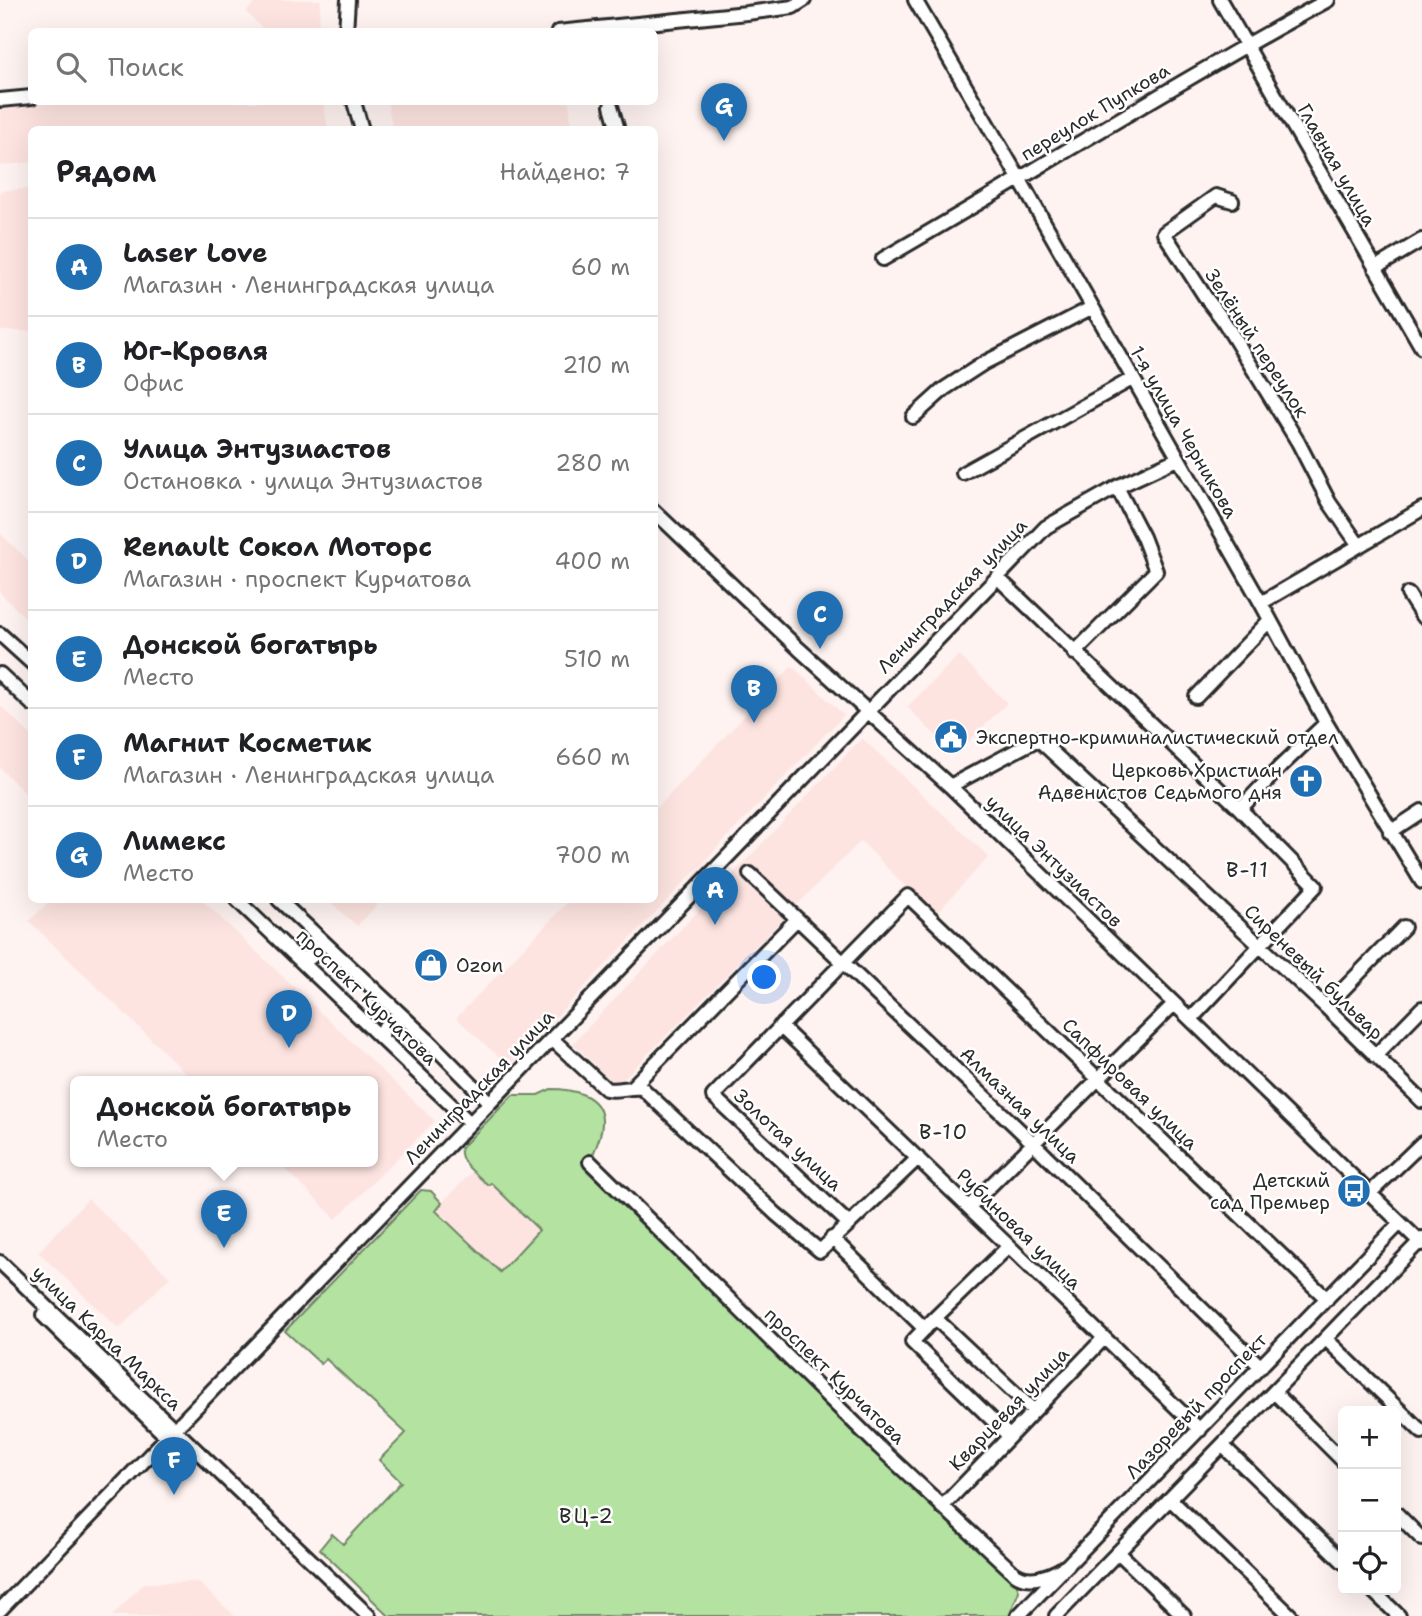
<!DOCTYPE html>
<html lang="ru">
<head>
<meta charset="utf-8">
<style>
	:root { --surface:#fff; --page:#f2f2f2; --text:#202124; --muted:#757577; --line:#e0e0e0; --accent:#1f6fb2 }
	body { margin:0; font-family:"Shantell Sans",sans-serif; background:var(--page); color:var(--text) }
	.controls { position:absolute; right:21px; bottom:21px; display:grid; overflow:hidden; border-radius:10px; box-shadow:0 7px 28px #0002 }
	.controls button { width:63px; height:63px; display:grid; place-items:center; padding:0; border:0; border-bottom:2px solid var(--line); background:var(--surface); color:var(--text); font:35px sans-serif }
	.you { position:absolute; left:765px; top:978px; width:24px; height:24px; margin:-18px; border:5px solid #fff; border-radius:50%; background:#1a73e8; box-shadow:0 0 0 10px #1a73e833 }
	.badge { display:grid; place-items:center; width:46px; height:46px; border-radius:50%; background:var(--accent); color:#fff; font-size:23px; font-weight:700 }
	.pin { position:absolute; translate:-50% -58px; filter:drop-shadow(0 2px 4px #0008) }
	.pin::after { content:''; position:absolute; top:37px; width:24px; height:21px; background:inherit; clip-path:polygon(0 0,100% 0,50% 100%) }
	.popup { position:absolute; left:70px; top:1076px; width:308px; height:91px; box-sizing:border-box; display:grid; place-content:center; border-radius:10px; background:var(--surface); filter:drop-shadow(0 2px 5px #0005); font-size:23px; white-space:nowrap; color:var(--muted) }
	.popup b { font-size:26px; color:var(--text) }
	.popup::after { content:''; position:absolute; left:50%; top:100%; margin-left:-14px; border:14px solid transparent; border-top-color:var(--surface) }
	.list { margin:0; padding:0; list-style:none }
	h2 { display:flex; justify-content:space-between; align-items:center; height:91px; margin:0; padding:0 28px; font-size:30px }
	h2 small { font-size:23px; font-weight:400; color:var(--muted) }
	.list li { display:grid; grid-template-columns:46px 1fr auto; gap:21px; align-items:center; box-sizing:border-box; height:98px; padding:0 28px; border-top:2px solid var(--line) }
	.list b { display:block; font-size:26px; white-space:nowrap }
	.list p { margin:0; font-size:23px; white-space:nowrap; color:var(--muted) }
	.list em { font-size:23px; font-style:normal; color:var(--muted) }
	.icon { flex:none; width:38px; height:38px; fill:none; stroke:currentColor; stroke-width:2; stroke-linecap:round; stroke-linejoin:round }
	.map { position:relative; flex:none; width:1422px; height:1616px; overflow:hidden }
	.search { position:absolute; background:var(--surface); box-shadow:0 7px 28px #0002; left:28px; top:28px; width:630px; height:77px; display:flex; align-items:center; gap:18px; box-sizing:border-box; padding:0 24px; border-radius:10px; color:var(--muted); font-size:26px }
	.panel { position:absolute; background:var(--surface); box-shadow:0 7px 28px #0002; left:28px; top:126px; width:630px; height:777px; border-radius:10px }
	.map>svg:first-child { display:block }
	.built { fill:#fde4e0 }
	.green { fill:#b3e2a1; stroke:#6f8666; stroke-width:2 }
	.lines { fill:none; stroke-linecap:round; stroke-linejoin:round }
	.minor-casing { stroke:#2b2b2b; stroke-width:18 }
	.minor { stroke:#fff; stroke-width:12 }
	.labels { text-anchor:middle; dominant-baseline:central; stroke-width:5; stroke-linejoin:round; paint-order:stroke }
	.street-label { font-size:19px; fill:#2b2b2b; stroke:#fff }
	.poi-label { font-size:19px; fill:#2b2b2b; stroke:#fff; text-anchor:start }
	.neighbourhood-label { font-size:21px; letter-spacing:2px; fill:#2b2b2b; stroke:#fff }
</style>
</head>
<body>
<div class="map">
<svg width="1422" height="1616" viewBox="0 0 1422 1616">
	<rect width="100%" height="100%" fill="#fef3f1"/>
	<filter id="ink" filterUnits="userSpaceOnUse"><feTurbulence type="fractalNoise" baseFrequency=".0143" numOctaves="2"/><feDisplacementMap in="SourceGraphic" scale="14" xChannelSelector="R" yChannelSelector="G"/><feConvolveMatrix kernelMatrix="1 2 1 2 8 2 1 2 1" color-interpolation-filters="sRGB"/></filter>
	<g filter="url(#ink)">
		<path class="built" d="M257 0H321L318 30 265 31 246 12Z
			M52 102H323L328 129 32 130 31 162 0 166V108Z
			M387 102H569L571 122 559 130 393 129Z
			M31 189V331H2L0 330V192L8 190Z
			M0 533 31 563V623L0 593Z
			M959 655 1007 703 955 755 907 707Z
			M792 666 844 715 509 1066 456 1018 570 900H654L655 810Z
			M0 705 31 735V799L0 768Z
			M862 738 989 857 934 916 861 841 616 1086 573 1043Z
			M51 900H202L435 1121 336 1219 278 1162H373V1082H195L29 921Z
			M328 900H373L378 904 357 926Z
			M473 1171 488 1184 491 1183 539 1230 499 1272 435 1210Z
			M88 1199 170 1277 119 1329 38 1252Z
			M198 1582 235 1616H112L144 1583Z"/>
		<path class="green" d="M551 1089C571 1089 601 1094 602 1120 603 1134 595 1149 590 1162L883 1458 1016 1582 1019 1591 1009 1616H389L323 1552 320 1549 332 1534 343 1544 401 1482 379 1460 406 1433 326 1359 321 1364 285 1331 421 1190 431 1191 442 1203 436 1211 500 1272 539 1230 491 1183 488 1185C478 1175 458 1163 461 1148L513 1095H538Z"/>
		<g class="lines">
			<g class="minor-casing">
				<path id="minor" d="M915 0 1020 180 1261 603 1326 723 1422 882
					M1220 0 1422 348
					M346 32 348 0
					M558 32 747 13 793 7 804 0
					M0 100 32 97
					M354 102 362 130
					M611 106 618 130
					M1232 201 1216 196 1164 233 1206 298 1223 320 1298 442 1329 502 1358 544
					M883 259C1032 173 1177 82 1328 0
					M1375 268 1422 240
					M913 417 944 389 984 363 1091 308
					M963 473 1132 379
					M654 511 799 649 950 786 1422 1244
					M998 578 1240 809 1316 886 1191 1019
					M1408 594 1422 616
					M1261 603 1422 509
					M0 634 32 663
					M1074 653 1156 571 1143 537 1117 487
					M0 674 32 704
					M1196 697 1270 620
					M950 786 1038 739 1326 1007 1422 1101
					M1240 809 1281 766 1326 723
					M1390 832 1422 811
					M750 874 1033 1143 1261 1367
					M237 900 470 1123
					M279 900 428 1040 489 1102
					M297 957 310 958 316 953 318 937
					M1326 1007 1404 927
					M780 1026 1200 1430
					M382 1038C382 1024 390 1019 404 1018
					M552 1039 606 1089C619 1092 629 1086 642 1088L776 1214 820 1251 849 1224 713 1096 908 896 1327 1299
					M1375 1056 1422 1008
					M632 1087 796 920
					M590 1162 879 1447 1014 1573C1030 1585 1052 1575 1068 1565
					M1369 1194 1422 1143
					M969 1207 1174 1004
					M849 1224 918 1158
					M832 1238 925 1329
					M1008 1247 935 1318 1034 1411
					M0 1262 369 1616
					M43 1315 167 1437
					M935 1318 912 1342 1009 1436
					M1326 1339 1422 1432
					M1274 1392 1343 1461
					M1222 1445 1343 1562
					M1170 1499 1291 1616
					M942 1507 1104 1338
					M1396 1513 1422 1539
					M1118 1552 1184 1616
					M1372 1590 1399 1616
					M0 1610 1046 527 1117 487 1177 459
					M1018 1616 1400 1223
					M1056 1616 1422 1239"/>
			</g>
			<use href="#minor" class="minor"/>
		</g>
	</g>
	<defs>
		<g id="civic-disc" transform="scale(1.75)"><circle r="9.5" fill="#1f6fb2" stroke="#fff"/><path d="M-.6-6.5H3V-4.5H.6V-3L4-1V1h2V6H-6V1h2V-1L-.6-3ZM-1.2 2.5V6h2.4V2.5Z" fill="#fff"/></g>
		<g id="church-disc" transform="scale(1.75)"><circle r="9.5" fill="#1f6fb2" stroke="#fff"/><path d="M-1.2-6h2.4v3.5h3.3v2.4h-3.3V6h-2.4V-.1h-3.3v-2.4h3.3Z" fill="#fff"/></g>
		<g id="shop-disc" transform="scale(1.75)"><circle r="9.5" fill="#1f6fb2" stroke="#fff"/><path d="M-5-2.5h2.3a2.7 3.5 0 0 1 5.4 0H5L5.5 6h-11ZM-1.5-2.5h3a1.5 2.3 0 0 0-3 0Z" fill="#fff"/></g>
		<g id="bus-disc" transform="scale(1.75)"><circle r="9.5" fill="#1f6fb2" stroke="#fff"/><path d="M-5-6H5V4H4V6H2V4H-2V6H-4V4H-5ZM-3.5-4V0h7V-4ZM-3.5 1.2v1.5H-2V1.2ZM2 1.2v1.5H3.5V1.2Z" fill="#fff"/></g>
	</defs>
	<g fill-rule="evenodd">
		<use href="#civic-disc" x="951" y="737"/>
		<use href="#church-disc" x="1306" y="781"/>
		<use href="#shop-disc" x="431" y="965"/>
		<use href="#bus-disc" x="1354" y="1191"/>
	</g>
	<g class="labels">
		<g class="street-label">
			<text transform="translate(1095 112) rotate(-31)">переулок Пупкова</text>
			<text transform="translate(1337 165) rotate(60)">Главная улица</text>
			<text transform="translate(1257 343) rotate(57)">Зелёный переулок</text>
			<text transform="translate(1184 432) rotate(60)">1-я улица Черникова</text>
			<text transform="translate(952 596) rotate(-46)">Ленинградская улица</text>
			<text transform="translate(1054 861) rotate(44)">улица Энтузиастов</text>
			<text transform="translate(1314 972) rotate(44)">Сиреневый бульвар</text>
			<text transform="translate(367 997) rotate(44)">проспект Курчатова</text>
			<text transform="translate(1130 1084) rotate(44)">Сапфировая улица</text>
			<text transform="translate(479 1087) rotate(-46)">Ленинградская улица</text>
			<text transform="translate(1020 1105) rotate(44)">Алмазная улица</text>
			<text transform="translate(788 1140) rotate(43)">Золотая улица</text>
			<text transform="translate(1019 1229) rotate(44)">Рубиновая улица</text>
			<text transform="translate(107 1338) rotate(44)">улица Карла Маркса</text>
			<text transform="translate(835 1376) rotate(44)">проспект Курчатова</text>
			<text transform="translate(1196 1406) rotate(-46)">Лазоревый проспект</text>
			<text transform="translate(1009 1409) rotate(-46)">Кварцевая улица</text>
		</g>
		<g class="poi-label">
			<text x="976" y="737">Экспертно-криминалистический отдел</text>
			<text x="1282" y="770" text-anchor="end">Церковь Христиан<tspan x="1282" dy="22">Адвенистов Седьмого дня</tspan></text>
			<text x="456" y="965">Ozon</text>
			<text x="1330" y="1180" text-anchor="end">Детский<tspan x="1330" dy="22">сад Премьер</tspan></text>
		</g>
		<g class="neighbourhood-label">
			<text x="1248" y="870">В-11</text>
			<text x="944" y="1132">В-10</text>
			<text x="587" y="1516">ВЦ-2</text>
		</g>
	</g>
</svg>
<div class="controls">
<button>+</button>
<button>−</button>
<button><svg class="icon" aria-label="locate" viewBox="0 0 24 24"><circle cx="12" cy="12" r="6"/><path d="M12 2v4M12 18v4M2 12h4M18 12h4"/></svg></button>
</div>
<div class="you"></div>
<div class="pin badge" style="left:715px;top:925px">A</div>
<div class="pin badge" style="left:754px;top:723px">B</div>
<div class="pin badge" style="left:820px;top:649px">C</div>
<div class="pin badge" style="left:289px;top:1048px">D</div>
<div class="pin badge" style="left:224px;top:1248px">E</div>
<div class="popup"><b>Донской богатырь</b>Место</div>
<div class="pin badge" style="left:174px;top:1495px">F</div>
<div class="pin badge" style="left:724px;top:141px">G</div>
<div class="search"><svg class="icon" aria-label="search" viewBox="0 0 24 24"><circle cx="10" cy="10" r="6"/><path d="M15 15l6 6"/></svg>Поиск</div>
<section class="panel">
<h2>Рядом<small>Найдено: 7</small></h2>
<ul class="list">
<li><span class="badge">A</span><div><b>Laser Love</b><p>Магазин · Ленинградская улица</p></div><em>60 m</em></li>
<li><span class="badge">B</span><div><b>Юг-Кровля</b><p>Офис</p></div><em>210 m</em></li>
<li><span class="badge">C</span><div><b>Улица Энтузиастов</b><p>Остановка · улица Энтузиастов</p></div><em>280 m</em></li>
<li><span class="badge">D</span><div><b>Renault Сокол Моторс</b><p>Магазин · проспект Курчатова</p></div><em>400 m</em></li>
<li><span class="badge">E</span><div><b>Донской богатырь</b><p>Место</p></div><em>510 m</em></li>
<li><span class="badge">F</span><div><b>Магнит Косметик</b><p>Магазин · Ленинградская улица</p></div><em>660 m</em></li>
<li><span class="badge">G</span><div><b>Лимекс</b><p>Место</p></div><em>700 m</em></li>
</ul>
</section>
</div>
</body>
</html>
